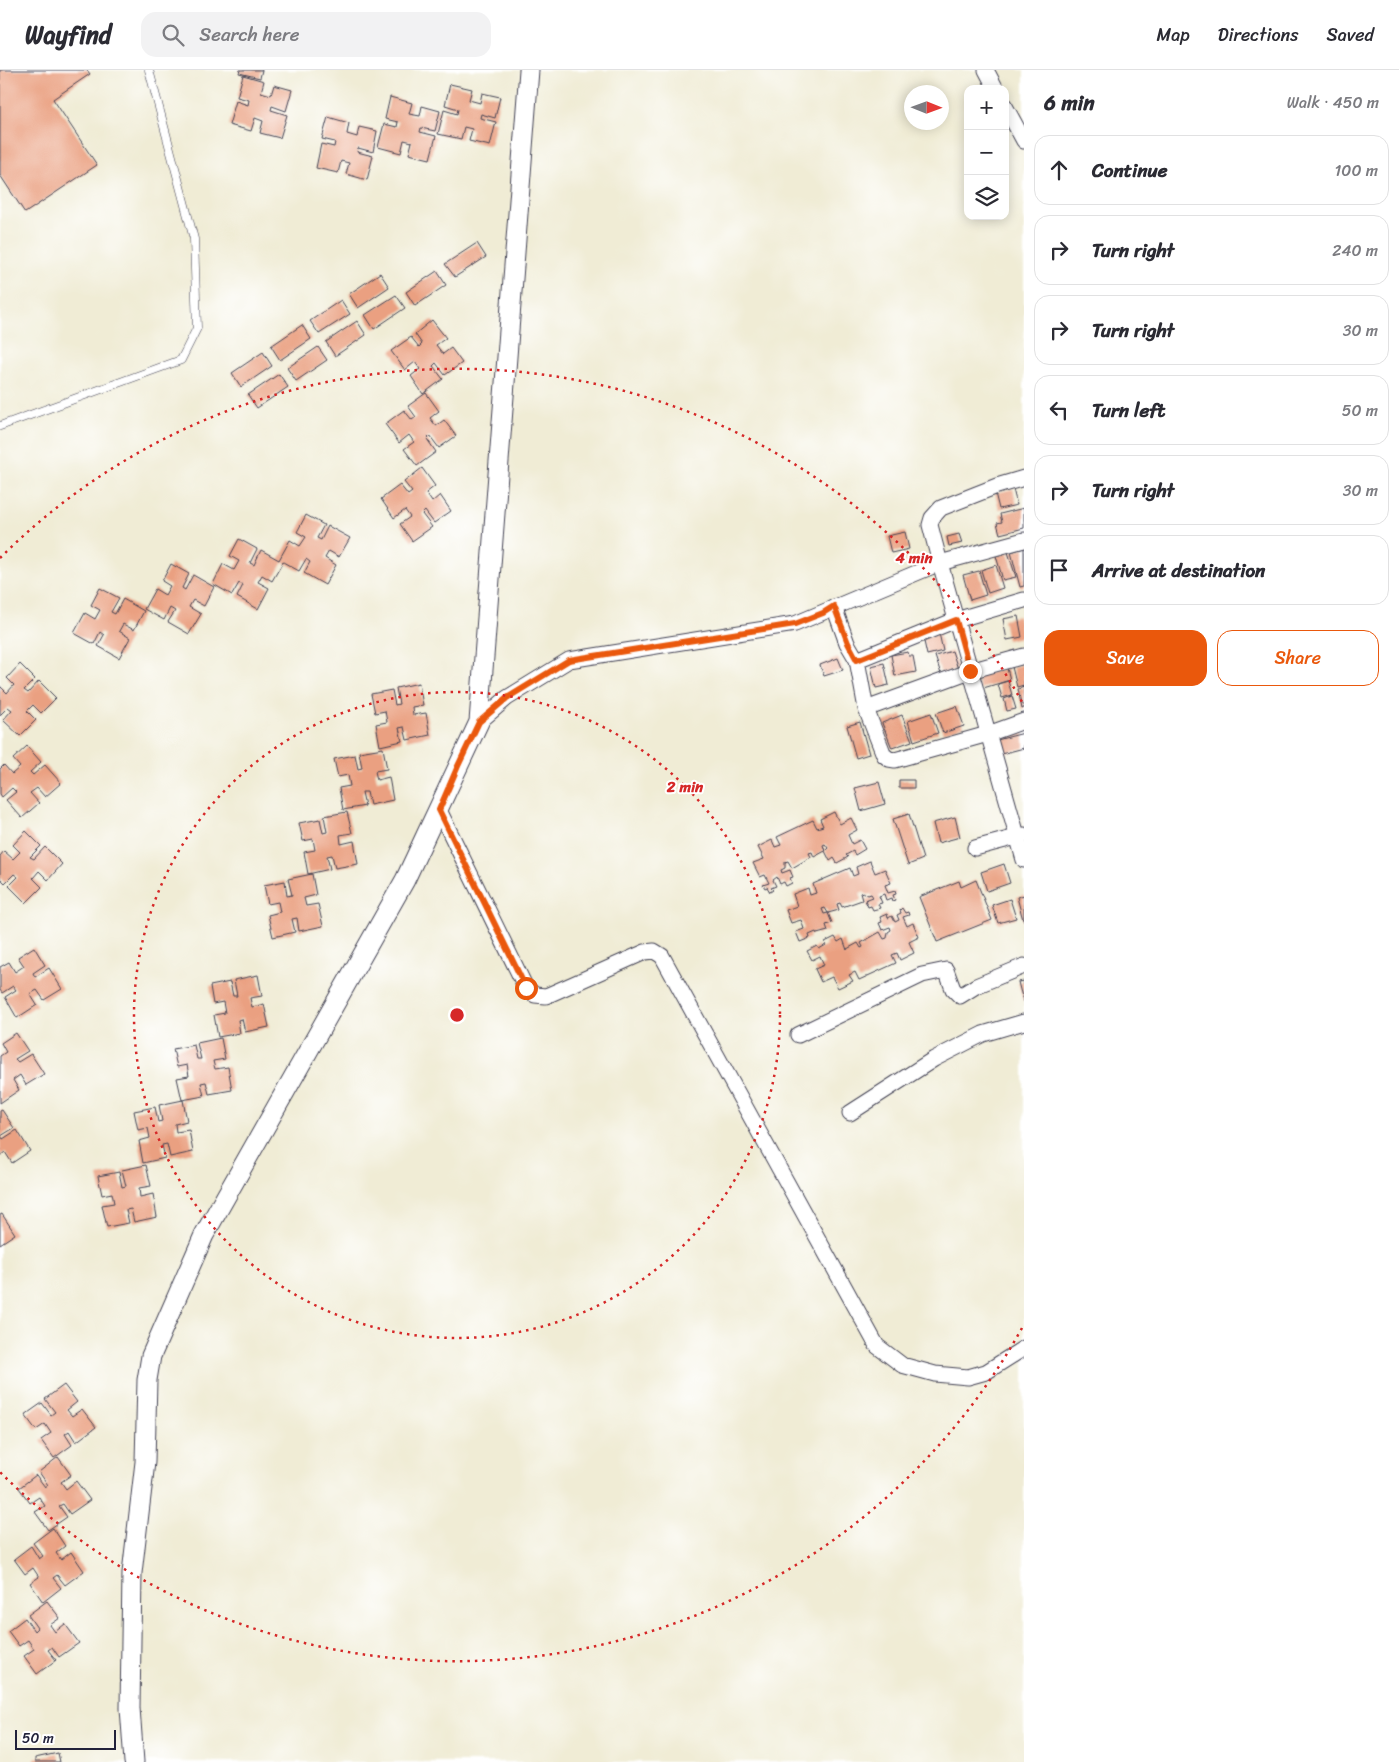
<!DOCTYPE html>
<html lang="en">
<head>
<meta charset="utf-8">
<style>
	:root { --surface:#fff; --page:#f2f2f3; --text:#2b2b33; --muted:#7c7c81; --line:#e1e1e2; --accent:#ea580c }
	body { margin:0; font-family:Sriracha,sans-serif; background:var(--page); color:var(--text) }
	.controls { position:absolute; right:15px; top:15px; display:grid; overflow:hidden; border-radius:10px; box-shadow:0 2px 12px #0003 }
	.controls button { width:45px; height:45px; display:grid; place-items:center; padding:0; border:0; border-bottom:1px solid var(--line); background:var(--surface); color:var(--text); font:25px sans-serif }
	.compass { position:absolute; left:904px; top:15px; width:45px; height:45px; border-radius:50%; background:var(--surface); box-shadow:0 2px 12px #0003; rotate:91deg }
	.scale { position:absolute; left:15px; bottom:12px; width:101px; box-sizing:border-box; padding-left:5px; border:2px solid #22223b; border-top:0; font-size:14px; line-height:18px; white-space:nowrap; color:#22223b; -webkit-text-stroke:4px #fff; paint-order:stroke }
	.stop { position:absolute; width:15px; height:15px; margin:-11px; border:4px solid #ea580c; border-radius:50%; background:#fff }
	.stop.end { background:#ea580c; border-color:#fff; box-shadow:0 1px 5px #0008 }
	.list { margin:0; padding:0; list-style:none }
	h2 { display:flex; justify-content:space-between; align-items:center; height:65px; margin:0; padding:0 20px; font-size:21px }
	h2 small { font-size:16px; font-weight:400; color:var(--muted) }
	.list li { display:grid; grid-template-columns:32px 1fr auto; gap:15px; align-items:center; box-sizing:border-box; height:70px; margin:0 10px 10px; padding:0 10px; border:1px solid var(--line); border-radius:15px }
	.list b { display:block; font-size:19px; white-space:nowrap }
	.list em { font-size:16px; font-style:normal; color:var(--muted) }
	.actions { display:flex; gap:10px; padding:15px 20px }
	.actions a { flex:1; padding:11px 0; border:1px solid var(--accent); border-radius:15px; text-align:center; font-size:18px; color:var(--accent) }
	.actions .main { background:var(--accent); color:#fff }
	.icon { flex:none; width:28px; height:28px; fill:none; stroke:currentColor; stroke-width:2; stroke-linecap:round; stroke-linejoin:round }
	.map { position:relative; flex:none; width:1024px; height:1692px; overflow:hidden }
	header { display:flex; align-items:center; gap:30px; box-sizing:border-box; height:70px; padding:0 25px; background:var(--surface); border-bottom:1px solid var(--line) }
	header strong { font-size:24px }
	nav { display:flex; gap:28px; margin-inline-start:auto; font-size:18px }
	.search { width:350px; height:45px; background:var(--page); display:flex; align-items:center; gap:12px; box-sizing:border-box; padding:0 18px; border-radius:15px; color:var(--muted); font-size:19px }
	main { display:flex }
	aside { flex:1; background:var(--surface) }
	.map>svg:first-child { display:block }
	.building { fill:#eaa081 }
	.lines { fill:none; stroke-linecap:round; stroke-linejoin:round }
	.service-casing { stroke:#414052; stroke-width:9 }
	.minor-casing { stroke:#414052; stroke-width:17 }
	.tertiary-casing { stroke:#414052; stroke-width:21 }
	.service { stroke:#fff; stroke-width:8 }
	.minor { stroke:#fff; stroke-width:15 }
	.tertiary { stroke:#fff; stroke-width:19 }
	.route { stroke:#ea580c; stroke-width:6 }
	.ring { fill:none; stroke:#d62828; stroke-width:2.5; stroke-dasharray:2.5 5 }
	.centre { fill:#d62828; stroke:#fff; stroke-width:2.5 }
	.ring-label { font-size:15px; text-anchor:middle; font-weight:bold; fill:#d62828; stroke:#fff; stroke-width:4; stroke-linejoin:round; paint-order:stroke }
</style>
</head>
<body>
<header>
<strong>Wayfind</strong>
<div class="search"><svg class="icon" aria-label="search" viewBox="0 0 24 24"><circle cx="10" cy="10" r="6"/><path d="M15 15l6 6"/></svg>Search here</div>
<nav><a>Map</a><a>Directions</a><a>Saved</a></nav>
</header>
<main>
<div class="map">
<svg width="1024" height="1692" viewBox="0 0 1024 1692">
	<rect width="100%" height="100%" fill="#fff"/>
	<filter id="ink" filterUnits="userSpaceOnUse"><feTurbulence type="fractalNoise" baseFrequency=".02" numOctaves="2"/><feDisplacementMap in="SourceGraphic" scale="10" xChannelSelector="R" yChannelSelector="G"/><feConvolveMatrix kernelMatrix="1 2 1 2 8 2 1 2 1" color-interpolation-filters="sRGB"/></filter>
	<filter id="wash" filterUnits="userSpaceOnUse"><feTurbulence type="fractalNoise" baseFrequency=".0096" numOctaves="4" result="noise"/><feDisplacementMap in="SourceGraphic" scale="20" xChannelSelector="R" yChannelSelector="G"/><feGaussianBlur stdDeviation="1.12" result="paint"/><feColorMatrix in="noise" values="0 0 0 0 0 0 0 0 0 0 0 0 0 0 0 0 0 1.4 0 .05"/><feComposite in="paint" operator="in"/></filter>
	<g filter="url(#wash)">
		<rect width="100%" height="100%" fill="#f0ecd5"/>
		<g id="blocks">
			<path class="building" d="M0 0H87L90 4 53 29 97 95 25 143 0 105Z
				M240 0H262L260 8 239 3Z
				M243 5 264 11 261 22 271 25 274 15 292 20 286 41 272 36 271 40 287 45 280 68 260 63 263 51 255 48 251 61 229 55 236 31 248 35 249 30 237 27Z
				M450 14 472 19 469 30 480 33 482 23 500 27 495 48 481 44 480 48 496 52 490 76 469 71 472 59 464 57 461 69 438 64 444 40 457 44 458 39 445 35Z
				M390 27 412 33 409 44 420 46 422 36 440 41 435 61 421 58 420 62 436 66 430 89 409 84 412 72 404 70 401 83 378 77 384 54 397 57 398 52 385 49Z
				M328 47 349 53 347 64 357 67 359 57 377 61 373 82 358 78 357 82 373 86 367 110 346 104 349 93 341 91 338 103 316 98 321 74 334 77 335 72 322 69Z
				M477 173 486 187 455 207 445 194Z
				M437 201 446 215 415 236 406 222Z
				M380 203 389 217 358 238 349 224Z
				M396 225 405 238 374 259 365 245Z
				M341 230 350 244 319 264 310 251Z
				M432 250 446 268 436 275 443 284 451 278 462 293 445 305 436 293 433 296 443 309 423 324 411 306 420 299 415 292 405 300 391 281 411 267 419 277 422 274 415 264Z
				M357 251 366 265 335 286 326 272Z
				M302 255 311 269 280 290 271 276Z
				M318 277 327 290 296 311 287 298Z
				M263 282 272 296 241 317 232 303Z
				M279 304 288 317 257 338 248 325Z
				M426 323 439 341 430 348 436 356 444 350 456 366 439 378 430 366 427 369 436 382 417 396 404 379 414 372 409 365 399 373 385 354 404 340 412 350 416 347 408 336Z
				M422 398 435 416 426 423 432 432 440 425 451 441 434 453 425 441 422 444 432 457 412 471 400 454 410 447 405 440 394 448 381 429 400 415 408 425 412 422 404 412Z
				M1013 419 1017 435 999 439 995 423Z
				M1024 438V458L1000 464 997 453 1002 452 1000 444Z
				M306 445 324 455 317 468 321 470 328 456 350 468 339 487 329 481 325 488 336 495 325 515 304 503 310 492 306 489 299 501 283 492 272 511 262 505 258 512 269 518 258 539 237 527 243 515 239 513 232 525 213 514 223 494 234 500 239 491 230 486 239 469 257 479 250 493 254 495 261 480 279 490 290 470 300 476 306 467 297 462Z
				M905 462 909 479 891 483 887 466Z
				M959 464 962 473 949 476 947 467Z
				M1024 478V516L1020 517 1011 482Z
				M1008 482 1016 507 1003 510 996 486Z
				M171 494 189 504 182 518 185 520 193 505 214 517 204 536 193 530 189 537 201 544 189 564 168 552 175 541 170 538 164 550 144 539 155 519 165 525 170 516 162 511Z
				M996 495 1003 518 988 523 981 500Z
				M979 501 986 525 970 530 963 505Z
				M100 518 119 528 111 542 115 544 123 529 144 541 134 560 123 554 119 561 130 568 119 588 98 576 104 565 100 562 94 574 74 563 85 543 95 549 100 540 91 535Z
				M1018 546 1022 567 1007 570 1003 549Z
				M939 563 943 581 927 585 923 567Z
				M952 581 958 599 941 604 935 586Z
				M908 582 909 586H913L916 602 895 606 891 585Z
				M838 588 843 600 824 606 820 595Z
				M884 593 889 615 876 618 871 596Z
				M20 594 35 609 24 620 28 623 39 611 56 628 41 643 33 635 27 641 36 650 20 666 3 650 12 640 8 637 0 645V616L7 623 14 615 7 608Z
				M1024 594V615L1017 617 1012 597Z
				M1007 598 1010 610 980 619 976 607Z
				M1008 611 1012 625 1002 628 998 614Z
				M419 613 423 635 412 637 413 645 426 643 430 665 407 670 404 657 399 658 402 671 380 676 376 654 387 652 385 641 375 643 371 624 392 620 395 635 399 634 396 618Z
				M1024 617V638L1022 639 1018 619Z
				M1012 626 1016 639 1007 641 1004 629Z
				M957 636 964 656 943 663 936 643Z
				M931 643 938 663 914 671 908 651Z
				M902 645 912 671 892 678 882 653Z
				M860 652 869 684 856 688 847 656Z
				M1024 663V678L1001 684 997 670Z
				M27 676 41 692 30 702 33 705 45 695 61 713 45 727 37 718 30 723 39 733 22 748 6 730 16 722 12 718 2 727 0 724V699L4 695 12 704 20 697 13 689Z
				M383 678 387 699 375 701 377 710 389 707 393 730 370 735 367 722H362L365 736 343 740 339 718 350 716 348 705 338 707 334 689 355 685 358 699 362 698 359 682Z
				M899 710H914V718H899Z
				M879 712 885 734 861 741 855 718Z
				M347 742 352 763 340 765 341 774 354 771 358 794 335 798 332 785 327 786 330 799 308 804 304 782 315 780 313 769 303 771 299 753 320 749 323 763 327 762 324 746Z
				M834 742 840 754 851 748 857 760 848 765 852 774 860 770 865 779 855 785 853 781 846 785 848 787 837 793 834 788 830 791 825 781 828 778 825 774 823 775 825 781 814 787 812 782 809 783 811 787 792 798 788 791 785 792V798L781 800 782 803 790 800 793 807 790 808 792 813 786 816 784 812 780 814 777 807 773 810 776 816 771 818 773 820 770 822 767 817 765 818 763 815 769 813 765 805 760 807 753 793 764 789 758 777 772 770 775 777 781 775 777 767 813 750 817 758 823 756 820 749Z
				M909 744 923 789 908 795 893 749Z
				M955 747 960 767 938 773 933 753Z
				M26 761 41 776 30 787 34 789 45 777 62 794 48 810 39 801 33 808 42 817 26 833 9 816 18 807 14 804 5 813 0 808V786L4 781 13 789 20 782 13 775Z
				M870 791 875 803 885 799 891 813 885 815 888 823 895 821 896 824 893 825 895 830 892 831 891 828 886 830 884 824 879 826 882 833 878 834 880 838 873 840 871 836 868 837 865 830 873 827 871 824 868 825 863 822 860 823 862 830 842 837 840 833 837 834 839 840 828 843 825 838 822 839 824 844 828 843 832 853 826 855 828 861 817 864 816 862 809 865 810 868 800 872 796 862 804 859 801 850 791 853 786 840 797 836 793 824 808 818 810 825 816 823 813 814 850 798 853 806 858 804 856 797Z
				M1004 794 1010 813 987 821 981 802Z
				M312 804 316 825 304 828 306 836 318 834 323 856 299 861 297 848 292 849 295 862 273 867 268 845 280 842 278 832 268 834 264 815 285 811 287 826 292 825 288 809Z
				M976 810 992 850 937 872 919 827 959 811 961 817Z
				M1024 825V850H1023L1017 827Z
				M1010 829 1016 848 998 853 992 835Z
				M902 838 905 843 908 842 909 845 903 847 907 856 913 853 919 867 909 872 914 883 900 890 897 883 892 885 896 893 859 910 855 902 849 905 853 911 838 918 832 907 821 912 815 899 824 895 820 886 812 890 807 881 817 876 819 879 826 875 825 872 835 867 838 872 843 869 847 880V879L858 873 861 878 863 877 861 873 880 862 884 869 887 868 888 862 891 860 890 857 882 860 879 853 882 852 880 847 887 844 888 848 892 846 895 852 899 850 897 845 901 843 900 840Z
				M34 877 45 895 33 903 35 907 49 898 62 919 44 930 37 920 30 924 37 935 17 948 5 927 16 920 13 916 2 923 0 920V897L9 892 15 902 24 896 18 887Z
				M258 905 262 926 250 928 252 937 264 934 269 957 245 962 242 949 238 950 240 963 218 967 214 945 225 943 223 932 213 934 210 916 230 912 233 926H237L234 910Z
				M1024 911V931H1023L1018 912Z
				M16 963 28 981 15 989 18 992 31 984 44 1004 26 1015 20 1005 13 1010 19 1020 0 1033V986L6 982 1 973Z
				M221 968 225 989 213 991 215 999 228 997 232 1020 209 1024 206 1012 201 1013 204 1026 182 1030 177 1008 189 1006 187 995 177 997 173 979 194 975 197 989H201L197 973Z
				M183 1030 187 1051 175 1054 176 1062 189 1060 193 1082 170 1087 167 1074 162 1075 165 1088 143 1093 139 1071 150 1068 148 1058 138 1060 134 1041 155 1037 158 1052 162 1051 159 1035Z
				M2 1040 14 1058 1 1066 3 1069 17 1060 30 1081 12 1093 5 1082 0 1086V1041Z
				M146 1095 151 1116 139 1118 140 1127 153 1124 157 1147 134 1152 131 1139 126 1140 129 1153 107 1157 102 1135 114 1133 112 1123 102 1125 98 1106 119 1102 122 1117 126 1116 122 1100Z
				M2 1144 15 1164 0 1174V1145Z
				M64 1315 77 1332 67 1340 72 1346 82 1339 96 1357 76 1372 69 1361 65 1364 72 1375 54 1388 41 1370 51 1363 45 1354 36 1360 25 1345 42 1333 51 1345 55 1342 45 1329Z
				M58 1387 71 1405 61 1412 66 1419 76 1411 90 1430 70 1444 63 1434 59 1436 67 1447 48 1460 35 1442 45 1436 39 1427 30 1433 19 1418 36 1405 45 1417 48 1415 39 1402Z
				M53 1458 65 1476 56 1483 61 1490 71 1482 84 1501 65 1515 57 1505 53 1508 61 1518 43 1532 30 1513 39 1507 33 1498 25 1504 14 1489 31 1476 39 1489 43 1486 33 1473Z
				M47 1531 60 1548 50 1555 55 1562 65 1554 79 1573 59 1587 52 1577 48 1580 56 1590 37 1604 24 1586 34 1579 28 1570 19 1576 8 1561 25 1548 34 1561 37 1558 28 1545Z
				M58 1683 60 1692H35V1688Z"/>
		</g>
	</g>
	<g filter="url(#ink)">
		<use href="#blocks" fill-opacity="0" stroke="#414052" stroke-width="1"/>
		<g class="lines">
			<g class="service-casing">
				<path id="service" d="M0 356 181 290 197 258 194 169 149 0"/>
			</g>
			<g class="minor-casing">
				<path id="minor" d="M986 0 996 19
					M1005 36 1024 71
					M1024 408 997 416 941 438 932 448 930 455 940 493 1024 470
					M834 537 847 573 857 590 866 639 884 685 889 689 895 690 988 664 1024 651
					M857 590 956 550 1024 530
					M866 639 970 601 1024 586
					M479 652 507 628 569 590 795 554 940 493 1024 790
					M439 740 526 918 535 925 546 926 645 882 654 881 662 886 877 1276 902 1295 935 1304 968 1307 986 1302 1024 1278
					M975 778 1024 765
					M798 965 922 905 946 900 953 919 960 926 976 916 1024 896
					M850 1043 934 989 983 964 1024 952"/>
			</g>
			<g class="tertiary-casing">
				<path id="tertiary" d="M134 1692 130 1638 132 1503 145 1392 147 1310 151 1286 204 1165 405 810 479 652 529 0"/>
			</g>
			<use href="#service" class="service"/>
			<use href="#minor" class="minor"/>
			<use href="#tertiary" class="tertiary"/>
		</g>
	</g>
	<g class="lines" filter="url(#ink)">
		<path class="route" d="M526 918 439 740 458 696 479 652 507 628 569 590 795 554 823 543 834 536 848 573 857 590 956 550 970 601"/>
	</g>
	<g class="ring">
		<circle cx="457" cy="945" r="323"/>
		<path d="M1022 1258A646 646 0 0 1 0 1402M0 488A646 646 0 0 1 1022 632"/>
	</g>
	<circle cx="457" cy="945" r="8" class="centre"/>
	<g class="ring-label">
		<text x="914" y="493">4 min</text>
		<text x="685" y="722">2 min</text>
	</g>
</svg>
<div class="controls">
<button>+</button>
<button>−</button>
<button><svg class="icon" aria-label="layers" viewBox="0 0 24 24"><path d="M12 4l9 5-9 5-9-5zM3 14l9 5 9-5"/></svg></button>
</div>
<svg class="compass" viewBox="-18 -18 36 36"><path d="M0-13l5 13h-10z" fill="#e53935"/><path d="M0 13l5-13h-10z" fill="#7c7c81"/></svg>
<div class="scale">50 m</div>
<div class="stop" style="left:526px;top:918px"></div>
<div class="stop end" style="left:970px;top:601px"></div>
</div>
<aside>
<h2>6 min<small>Walk · 450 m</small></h2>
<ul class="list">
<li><svg class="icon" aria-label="ahead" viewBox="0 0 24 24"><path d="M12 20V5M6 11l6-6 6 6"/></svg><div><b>Continue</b></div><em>100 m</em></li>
<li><svg class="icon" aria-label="right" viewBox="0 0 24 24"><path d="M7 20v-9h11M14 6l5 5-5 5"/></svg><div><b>Turn right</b></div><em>240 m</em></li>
<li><svg class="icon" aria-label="right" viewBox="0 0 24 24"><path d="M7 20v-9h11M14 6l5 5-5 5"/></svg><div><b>Turn right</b></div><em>30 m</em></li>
<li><svg class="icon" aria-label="left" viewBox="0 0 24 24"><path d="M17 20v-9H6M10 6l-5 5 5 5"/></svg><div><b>Turn left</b></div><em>50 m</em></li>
<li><svg class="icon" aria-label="right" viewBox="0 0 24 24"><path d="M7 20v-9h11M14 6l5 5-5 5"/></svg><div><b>Turn right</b></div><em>30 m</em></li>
<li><svg class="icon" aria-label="arrive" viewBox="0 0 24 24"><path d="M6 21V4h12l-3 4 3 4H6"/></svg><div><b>Arrive at destination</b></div></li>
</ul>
<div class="actions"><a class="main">Save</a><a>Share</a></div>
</aside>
</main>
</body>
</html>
